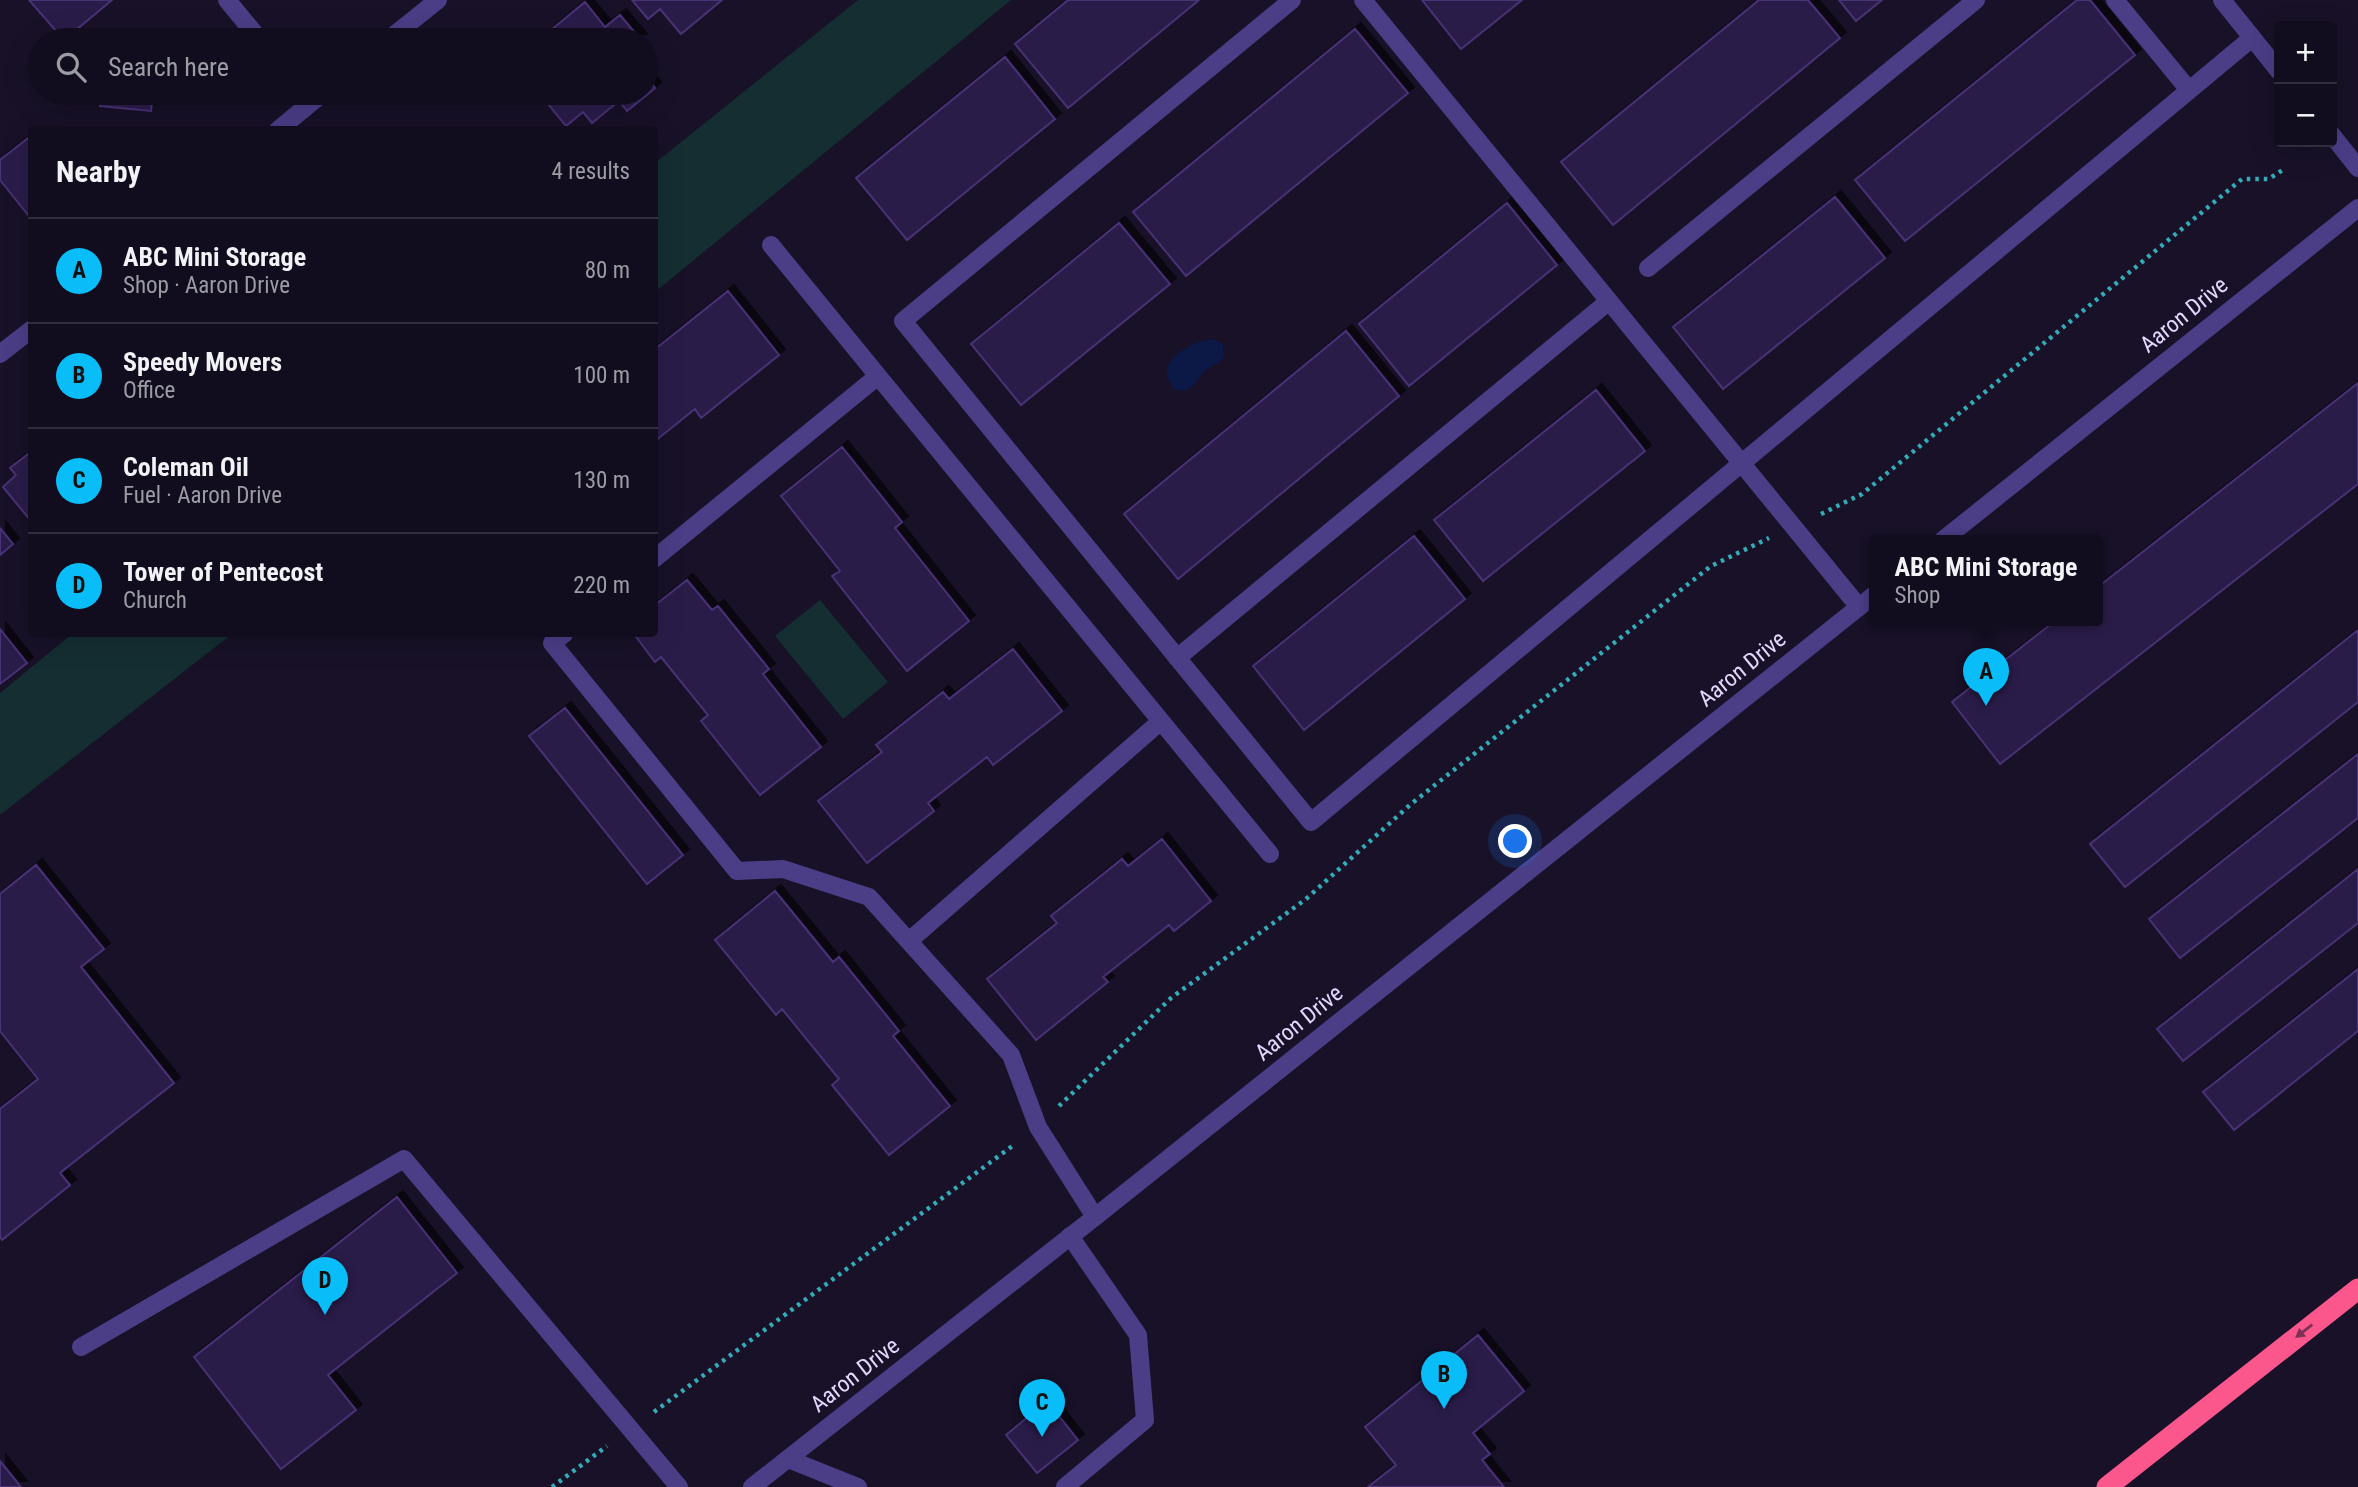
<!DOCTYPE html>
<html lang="en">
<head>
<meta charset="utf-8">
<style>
	:root { --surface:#120d1e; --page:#1f1b2b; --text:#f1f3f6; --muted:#9c9ca4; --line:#312d3c; --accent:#09bdf9 }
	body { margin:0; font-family:"Roboto Condensed",sans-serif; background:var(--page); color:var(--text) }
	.controls { position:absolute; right:21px; top:21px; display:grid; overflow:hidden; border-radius:7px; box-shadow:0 7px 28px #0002 }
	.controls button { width:63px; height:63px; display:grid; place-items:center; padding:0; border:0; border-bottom:2px solid var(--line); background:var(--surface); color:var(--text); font:35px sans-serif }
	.you { position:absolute; left:1516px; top:842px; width:24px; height:24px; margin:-18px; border:5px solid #fff; border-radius:50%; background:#1a73e8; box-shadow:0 0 0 10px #1a73e833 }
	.badge { display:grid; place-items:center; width:46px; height:46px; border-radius:50%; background:var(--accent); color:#111; font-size:23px; font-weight:700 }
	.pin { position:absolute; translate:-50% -58px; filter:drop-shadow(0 2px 4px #0008) }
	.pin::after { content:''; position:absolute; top:37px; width:24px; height:21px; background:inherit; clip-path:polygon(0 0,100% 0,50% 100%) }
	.popup { position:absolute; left:1869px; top:535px; width:234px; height:91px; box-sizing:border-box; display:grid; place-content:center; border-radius:7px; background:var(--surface); filter:drop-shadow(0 2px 5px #0005); font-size:23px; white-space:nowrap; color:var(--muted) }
	.popup b { font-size:26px; color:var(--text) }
	.popup::after { content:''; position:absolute; left:50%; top:100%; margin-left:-14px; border:14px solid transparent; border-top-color:var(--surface) }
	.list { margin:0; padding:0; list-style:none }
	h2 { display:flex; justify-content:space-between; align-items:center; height:91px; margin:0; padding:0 28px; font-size:30px }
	h2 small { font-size:23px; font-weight:400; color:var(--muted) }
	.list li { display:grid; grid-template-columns:46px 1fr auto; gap:21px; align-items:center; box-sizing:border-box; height:105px; padding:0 28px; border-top:2px solid var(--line) }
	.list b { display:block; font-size:26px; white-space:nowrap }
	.list p { margin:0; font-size:23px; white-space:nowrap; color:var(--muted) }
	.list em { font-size:23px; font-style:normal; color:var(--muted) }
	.icon { flex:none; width:38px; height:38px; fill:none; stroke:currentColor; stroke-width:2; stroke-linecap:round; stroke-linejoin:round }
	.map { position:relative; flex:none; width:2358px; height:1487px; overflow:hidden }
	.search { position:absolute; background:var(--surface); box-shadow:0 7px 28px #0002; left:28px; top:28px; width:630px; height:77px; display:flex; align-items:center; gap:18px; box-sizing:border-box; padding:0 24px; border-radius:38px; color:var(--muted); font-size:26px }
	.panel { position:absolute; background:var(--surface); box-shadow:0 7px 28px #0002; left:28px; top:126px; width:630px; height:511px; border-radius:7px }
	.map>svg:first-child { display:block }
	.green { fill:#142e32 }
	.water { fill:#0c1846 }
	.building { fill:#2c1d49; stroke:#483074; stroke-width:2; filter:url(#shadow) }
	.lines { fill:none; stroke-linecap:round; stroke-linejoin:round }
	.path { stroke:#33acb8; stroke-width:4.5; stroke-dasharray:3.5 5; stroke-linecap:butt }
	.service { stroke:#4b3d86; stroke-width:18 }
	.minor { stroke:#4b3d86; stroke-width:18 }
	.tertiary { stroke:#4b3d86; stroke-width:18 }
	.motorway { stroke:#fb578c; stroke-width:21 }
	.oneway { fill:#7e3055 }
	.labels { text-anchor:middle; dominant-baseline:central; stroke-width:5; stroke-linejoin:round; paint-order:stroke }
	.street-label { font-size:23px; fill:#e2d8fe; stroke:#181128 }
</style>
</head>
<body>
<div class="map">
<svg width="2358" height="1487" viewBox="0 0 2358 1487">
	<defs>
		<filter id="shadow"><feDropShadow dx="6" dy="-6" stdDeviation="0" flood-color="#0009"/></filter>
	</defs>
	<rect width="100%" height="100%" fill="#181128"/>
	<path class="green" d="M858 0H1011L655 292V163Z
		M820 600 888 682 843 719 775 636Z
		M72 634H232L0 815V693Z"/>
	<path class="water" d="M1213 339 1223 344 1224 356 1220 362C1215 364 1209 367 1204 372 1194 382 1194 393 1176 390 1149 365 1189 341 1213 339Z"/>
	<path class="building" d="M29 0H112L64 40Z
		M632 0H722L681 34 660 9 648 19Z
		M1068 0H1199L1068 108 1015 44Z
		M1422 0H1522L1461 49Z
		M1759 0H1808L1840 38 1613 225 1561 162Z
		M1839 0H1882L1856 21Z
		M2077 0H2090L2135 55 1905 241 1855 180Z
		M585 2 605 27 620 15 641 40H539Z
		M1355 29 1408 93 1186 276 1133 212Z
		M1005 57 1055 119 907 240 856 178Z
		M646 77 655 88 627 111 613 93 607 97 614 105 592 123 583 112 566 126 539 93H646Z
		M101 93H153L151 111 100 106Z
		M32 135V220L0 180V160Z
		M1835 197 1885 258 1723 389 1673 327Z
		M1507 203 1557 265 1409 386 1359 324Z
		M1119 223 1170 284 1021 405 971 344Z
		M728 291 779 355 701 418 695 409 654 442V350Z
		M1346 331 1399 396 1178 579 1124 514Z
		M2358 383V484L2000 764 1952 702 2056 620H2098V587Z
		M1596 390 1645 451 1483 581 1434 520Z
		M842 447 902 522 895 528 969 621 907 671 832 576 840 571 781 496Z
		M32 451V521H31L3 487 16 475 10 468Z
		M0 528 13 544 0 555Z
		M1414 536 1465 599 1304 730 1253 666Z
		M687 580 712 610 718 606 769 669 763 674 821 747 760 795 701 721 708 715 661 657 655 662 634 634H654V606Z
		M0 629 27 663 0 684Z
		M2358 630V702L2125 887 2090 844Z
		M1013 649 1062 711 993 765 987 757 928 803 934 811 867 863 818 801 882 752 876 745 943 692 949 699Z
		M565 708 683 855 647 884 529 736Z
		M2358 754V818L2180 958 2149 919Z
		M1162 839 1211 901 1174 931 1169 925 1103 977 1108 982 1036 1040 987 979 1057 923 1051 916 1122 859 1128 866Z
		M36 865 104 949 81 967 174 1083 60 1173 70 1185 2 1240 0 1237V1109L38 1079 0 1031V894Z
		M2358 869V923L2183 1061 2157 1029Z
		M775 891 833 962 839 957 899 1031 893 1036 950 1106 889 1155 832 1085 839 1079 782 1009 776 1015 715 940Z
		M2358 969V1031L2234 1130 2203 1092Z
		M397 1197 457 1273 328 1375 356 1410 281 1469 194 1357Z
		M1478 1335 1524 1391 1473 1433 1490 1454 1482 1460 1504 1487H1368L1396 1465 1365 1427Z
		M1047 1401 1078 1440 1037 1473 1006 1435Z
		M0 1461 21 1487H0Z"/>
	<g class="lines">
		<path class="path" d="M1821 514 1862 494 2242 179H2269L2284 169
			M1059 1106 1171 998 1306 899 1411 804 1711 566 1769 538
			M654 1412 1015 1144
			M552 1487 607 1446"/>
		<path class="service" d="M1292 0 903 321 1311 822 2252 38
			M1363 0 1859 607
			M2115 0 2189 90
			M771 245 878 376
			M1648 268 1976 0
			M654 559 878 376 1270 854
			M564 634 552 643 737 871 783 869 869 897 1011 1055 1038 1127 1095 1217
			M1177 658 1609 301
			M909 941 1161 721
			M81 1347 404 1159 679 1487
			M788 1459 858 1487
			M1065 1487 1145 1420 1138 1335 1070 1236"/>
		<path class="minor" d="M227 0 260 40
			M2222 0 2279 71
			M388 40 438 0
			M278 130 323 93
			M2332 135 2358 168
			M0 354 32 329"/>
		<path class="tertiary" d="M1943 540 2358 208
			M752 1487 1095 1217 1874 595"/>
		<path class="motorway" d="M2107 1487 2358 1289"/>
	</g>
	<defs><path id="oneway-solid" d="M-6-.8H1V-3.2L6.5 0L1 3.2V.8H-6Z" transform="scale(1.75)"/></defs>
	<use class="oneway" href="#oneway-solid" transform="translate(2304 1331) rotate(142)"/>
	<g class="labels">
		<g class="street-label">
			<text transform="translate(2184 315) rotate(-39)">Aaron Drive</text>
			<text transform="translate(1742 669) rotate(-39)">Aaron Drive</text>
			<text transform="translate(1299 1023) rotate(-39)">Aaron Drive</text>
			<text transform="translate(855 1375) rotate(-38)">Aaron Drive</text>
		</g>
	</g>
</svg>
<div class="controls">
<button>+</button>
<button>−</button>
</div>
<div class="you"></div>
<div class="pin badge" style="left:1986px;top:706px">A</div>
<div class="popup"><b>ABC Mini Storage</b>Shop</div>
<div class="pin badge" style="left:1444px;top:1409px">B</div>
<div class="pin badge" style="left:1042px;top:1437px">C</div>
<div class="pin badge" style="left:325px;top:1315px">D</div>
<div class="search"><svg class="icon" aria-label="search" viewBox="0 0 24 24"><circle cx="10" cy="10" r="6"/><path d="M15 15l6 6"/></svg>Search here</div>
<section class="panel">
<h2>Nearby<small>4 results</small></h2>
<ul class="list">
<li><span class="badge">A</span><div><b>ABC Mini Storage</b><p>Shop · Aaron Drive</p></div><em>80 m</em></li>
<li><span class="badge">B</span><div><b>Speedy Movers</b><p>Office</p></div><em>100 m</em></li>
<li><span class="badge">C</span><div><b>Coleman Oil</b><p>Fuel · Aaron Drive</p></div><em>130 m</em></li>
<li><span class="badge">D</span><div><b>Tower of Pentecost</b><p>Church</p></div><em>220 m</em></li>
</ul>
</section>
</div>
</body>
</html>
